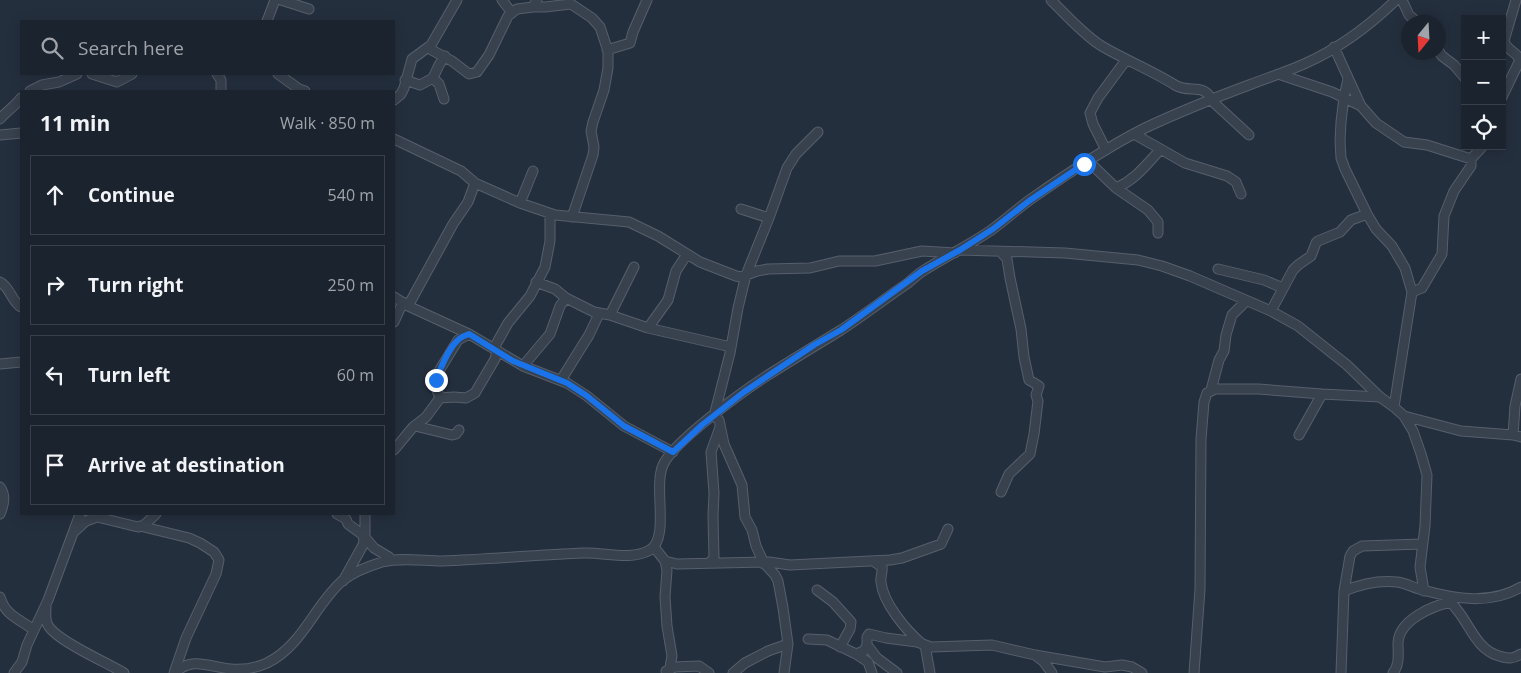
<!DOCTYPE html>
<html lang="en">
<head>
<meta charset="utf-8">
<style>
	:root { --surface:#1b232e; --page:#282f3a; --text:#f1f3f6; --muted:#a0a4aa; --line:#39404a }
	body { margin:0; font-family:"Open Sans",sans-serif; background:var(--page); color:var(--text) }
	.controls { position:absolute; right:15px; top:15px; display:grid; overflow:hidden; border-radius:0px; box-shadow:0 2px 12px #0003 }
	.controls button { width:45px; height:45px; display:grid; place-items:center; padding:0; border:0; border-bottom:1px solid var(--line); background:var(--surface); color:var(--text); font:25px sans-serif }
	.compass { position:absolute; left:1401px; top:15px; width:45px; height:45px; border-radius:50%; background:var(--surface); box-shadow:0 2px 12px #0003; rotate:198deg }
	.stop { position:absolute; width:15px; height:15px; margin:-11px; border:4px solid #1a73e8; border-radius:50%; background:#fff }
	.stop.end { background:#1a73e8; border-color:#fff; box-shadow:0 1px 5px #0008 }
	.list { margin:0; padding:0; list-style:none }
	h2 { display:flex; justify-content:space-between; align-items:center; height:65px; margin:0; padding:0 20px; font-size:21px }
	h2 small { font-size:16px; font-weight:400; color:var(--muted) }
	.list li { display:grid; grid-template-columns:32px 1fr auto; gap:15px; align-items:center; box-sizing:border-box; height:80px; margin:0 10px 10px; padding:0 10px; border:1px solid var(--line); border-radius:0px }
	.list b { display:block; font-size:19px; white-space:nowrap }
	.list em { font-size:16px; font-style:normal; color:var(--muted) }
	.icon { flex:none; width:28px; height:28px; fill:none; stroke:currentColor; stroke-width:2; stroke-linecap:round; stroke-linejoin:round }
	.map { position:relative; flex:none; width:1521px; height:673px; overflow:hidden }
	.search { position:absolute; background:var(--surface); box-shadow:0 2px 12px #0003; left:20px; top:20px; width:375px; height:55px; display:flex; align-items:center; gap:12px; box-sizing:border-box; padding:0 18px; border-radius:0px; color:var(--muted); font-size:19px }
	.panel { position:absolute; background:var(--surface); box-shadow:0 2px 12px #0003; left:20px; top:90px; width:375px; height:425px; border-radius:0px }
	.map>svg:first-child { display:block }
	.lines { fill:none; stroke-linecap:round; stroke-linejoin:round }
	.minor-casing { stroke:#565f6c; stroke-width:11 }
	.minor { stroke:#38414e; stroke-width:9 }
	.route { stroke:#1a73e8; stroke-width:6 }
</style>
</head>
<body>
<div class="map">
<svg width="1521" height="673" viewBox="0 0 1521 673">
	<rect width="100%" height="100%" fill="#242f3e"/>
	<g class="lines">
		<g class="minor-casing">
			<path id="minor" d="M281 0 309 9
				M502 0 512 13
				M1051 0C1066 15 1082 33 1100 45 1125 60 1151 70 1175 85 1189 94 1203 82 1212 100
				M1402 0 1409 15 1417 22
				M532 7H545L571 4 592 18 600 27 608 51V68L604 90 593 122 591 131 594 147 593 155 572 217
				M267 21 275 0
				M1334 47 1361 106 1376 123 1404 142 1427 145 1471 159
				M428 48 452 61 469 74 477 72 489 55 508 16 517 9 533 7 537 0
				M607 50 630 43 633 32 647 0
				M1438 50 1442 56 1454 65 1465 78
				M92 74 117 82 132 74
				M217 74 221 80V91
				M278 74 299 89 305 91
				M1278 74 1332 92 1361 106
				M1348 79 1344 97 1341 122 1340 141 1341 158 1345 169 1367 214 1376 229 1392 246 1405 268 1412 292 1394 407
				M405 80 420 85 433 78
				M30 91 42 85 59 82 77 74
				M1502 97 1520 60C1517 52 1506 50 1504 41L1516 0
				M444 99 439 84 433 78 439 65 445 56
				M394 100 401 94 404 88 412 59 431 45 457 0
				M1211 100 1249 135
				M0 119C7 111 15 106 21 98
				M1134 134 1185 163 1227 176 1236 182 1241 194
				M0 135 21 133
				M394 139 461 171 475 183 520 203 555 215 629 222 658 236 700 262 736 276 741 277 757 271 768 269 810 268 839 261H875L922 251 955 253
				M1106 150 1093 124 1090 113 1098 98 1126 60
				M1088 161 1116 188 1148 210 1158 222V233
				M1116 188C1136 179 1145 166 1160 150
				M520 203 533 171
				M741 209 769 218
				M960 250 1065 253 1138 260 1162 266 1190 276 1271 311 1298 326 1347 365 1380 397 1394 407 1404 416 1413 431 1421 454 1427 475 1425 526 1420 567 1424 591
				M1218 269 1264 280 1283 288
				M0 282C11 288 11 301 21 307
				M536 282 555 289 566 298 594 312 610 315 648 328 731 347
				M1412 292 1422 288 1442 254 1444 216 1454 191 1471 166V159L1483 146
				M394 297 408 306 469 334 523 366 567 383 587 396 624 426 673 452
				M408 306 453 224 468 202 475 183
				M1271 311 1293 270 1298 265 1311 256 1316 243 1318 241 1340 232 1351 220 1367 214
				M610 315 634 267
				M394 322 403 302
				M648 328 668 300 676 271 687 254
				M494 348 508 323 530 296 545 267 550 241V214
				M0 364 21 362
				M523 366 550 334 560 306 566 298
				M561 380 589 335 599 314
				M1211 390 1219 360 1224 351 1226 335 1232 315 1246 301
				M440 398 454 397 466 398 475 393 495 359 497 351
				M440 398 437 390 436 380 439 371 458 340 469 334
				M1404 416 1461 431 1513 435 1521 437
				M415 426 452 435 456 434 459 430
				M1299 435 1322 394
				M1513 435 1515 406 1521 379
				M394 450 413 427 426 417 440 398
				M0 487C6 495 4 505 0 514
				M1001 492 1009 474 1030 454 1034 434 1038 401 1036 395 1039 386 1029 380 1024 357 1021 329 1010 278 1007 259 1001 252
				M337 514 346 519 348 524 363 535 374 548 389 557 391 560
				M140 526 189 538 200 543 214 552 219 560 216 574 186 638 174 673
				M75 531 86 521 97 517 138 527 143 526 156 514
				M365 537V514
				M654 547 665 561 677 564 769 562 790 565 890 560 902 558 941 544 948 529
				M665 561 667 570 665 597 667 626 672 656 669 673
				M873 561 882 567C883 572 880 577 881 582 883 603 906 630 921 643
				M709 563 714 558 713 516 714 493 711 452 720 427
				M761 563 762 559 756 546 752 530 745 517 742 485 724 444 719 420 714 416 730 353 738 308 746 275 769 218 787 168 796 154 818 132
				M764 563 775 575 778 581 783 608 788 644 784 673
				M343 581 363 545 364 540 363 535
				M817 590 833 602 851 622 850 629 840 647
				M1344 591C1361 584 1379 580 1397 582 1406 583 1414 588 1423 590 1455 599 1491 605 1521 587
				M0 597C5 615 19 619 34 630
				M1446 597C1451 602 1456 608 1461 615 1472 631 1479 650 1499 656 1508 659 1513 659 1521 654
				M46 607C46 612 45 618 47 623 52 639 108 663 124 673
				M808 639 827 640 856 654 864 651 867 645V637L869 634 886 638 917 642 931 647 992 645 1035 655 1105 667 1122 665 1132 667 1142 673
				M867 645 877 658 897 673
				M925 645 930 673
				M856 654 868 662 872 673
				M1035 655 1044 662 1052 673
				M666 671 675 667 699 666 709 673
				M14 673 22 662 27 645 48 600 80 514
				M175 673C191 656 210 667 231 669 243 670 256 668 267 663 303 645 314 606 342 581 353 572 369 566 382 562 401 557 423 561 442 561 489 559 537 555 584 553 604 552 631 561 650 550 670 537 653 488 663 465 673 442 742 392 765 377 790 361 815 346 841 330 864 315 886 298 908 283 914 278 919 273 926 269 947 256 969 245 990 231 1004 221 1017 209 1031 199 1068 173 1105 148 1145 128 1179 112 1214 98 1249 85 1267 78 1286 72 1304 64 1338 49 1369 26 1396 0
				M733 673 745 663 768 651 788 644
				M1194 673 1200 589 1201 439 1204 402 1207 393 1215 389H1258L1322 394 1380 397
				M1341 673 1344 591 1350 556 1353 551 1362 546 1422 544
				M1393 673C1400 664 1398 654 1398 643 1399 620 1432 606 1451 602"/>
		</g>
		<use href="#minor" class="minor"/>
	</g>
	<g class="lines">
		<path class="route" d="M436 380C441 367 448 349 458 340 461 337 466 335 469 334L513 361 567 383 587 396 624 426 673 452 702 425 744 392 814 345 841 330 922 271 960 250 993 229 1029 201 1084 164"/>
	</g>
</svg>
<div class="controls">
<button>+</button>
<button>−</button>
<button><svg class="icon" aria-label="locate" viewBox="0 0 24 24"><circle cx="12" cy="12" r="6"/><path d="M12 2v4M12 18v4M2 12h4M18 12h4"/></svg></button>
</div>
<svg class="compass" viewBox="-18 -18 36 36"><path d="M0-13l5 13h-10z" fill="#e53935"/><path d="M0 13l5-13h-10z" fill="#a0a4aa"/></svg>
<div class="stop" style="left:1084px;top:164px"></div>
<div class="stop end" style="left:436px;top:380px"></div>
<div class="search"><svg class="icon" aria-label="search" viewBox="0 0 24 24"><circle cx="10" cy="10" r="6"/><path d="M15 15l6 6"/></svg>Search here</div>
<section class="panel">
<h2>11 min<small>Walk · 850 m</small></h2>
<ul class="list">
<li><svg class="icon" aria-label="ahead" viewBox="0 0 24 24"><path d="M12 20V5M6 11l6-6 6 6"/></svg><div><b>Continue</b></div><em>540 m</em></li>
<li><svg class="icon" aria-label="right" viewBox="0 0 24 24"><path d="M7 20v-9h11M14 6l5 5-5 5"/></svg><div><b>Turn right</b></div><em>250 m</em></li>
<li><svg class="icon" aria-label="left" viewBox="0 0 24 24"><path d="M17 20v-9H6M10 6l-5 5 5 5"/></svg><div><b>Turn left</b></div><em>60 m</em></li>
<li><svg class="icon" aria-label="arrive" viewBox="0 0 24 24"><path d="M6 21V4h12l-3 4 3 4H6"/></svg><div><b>Arrive at destination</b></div></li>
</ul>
</section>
</div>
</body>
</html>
